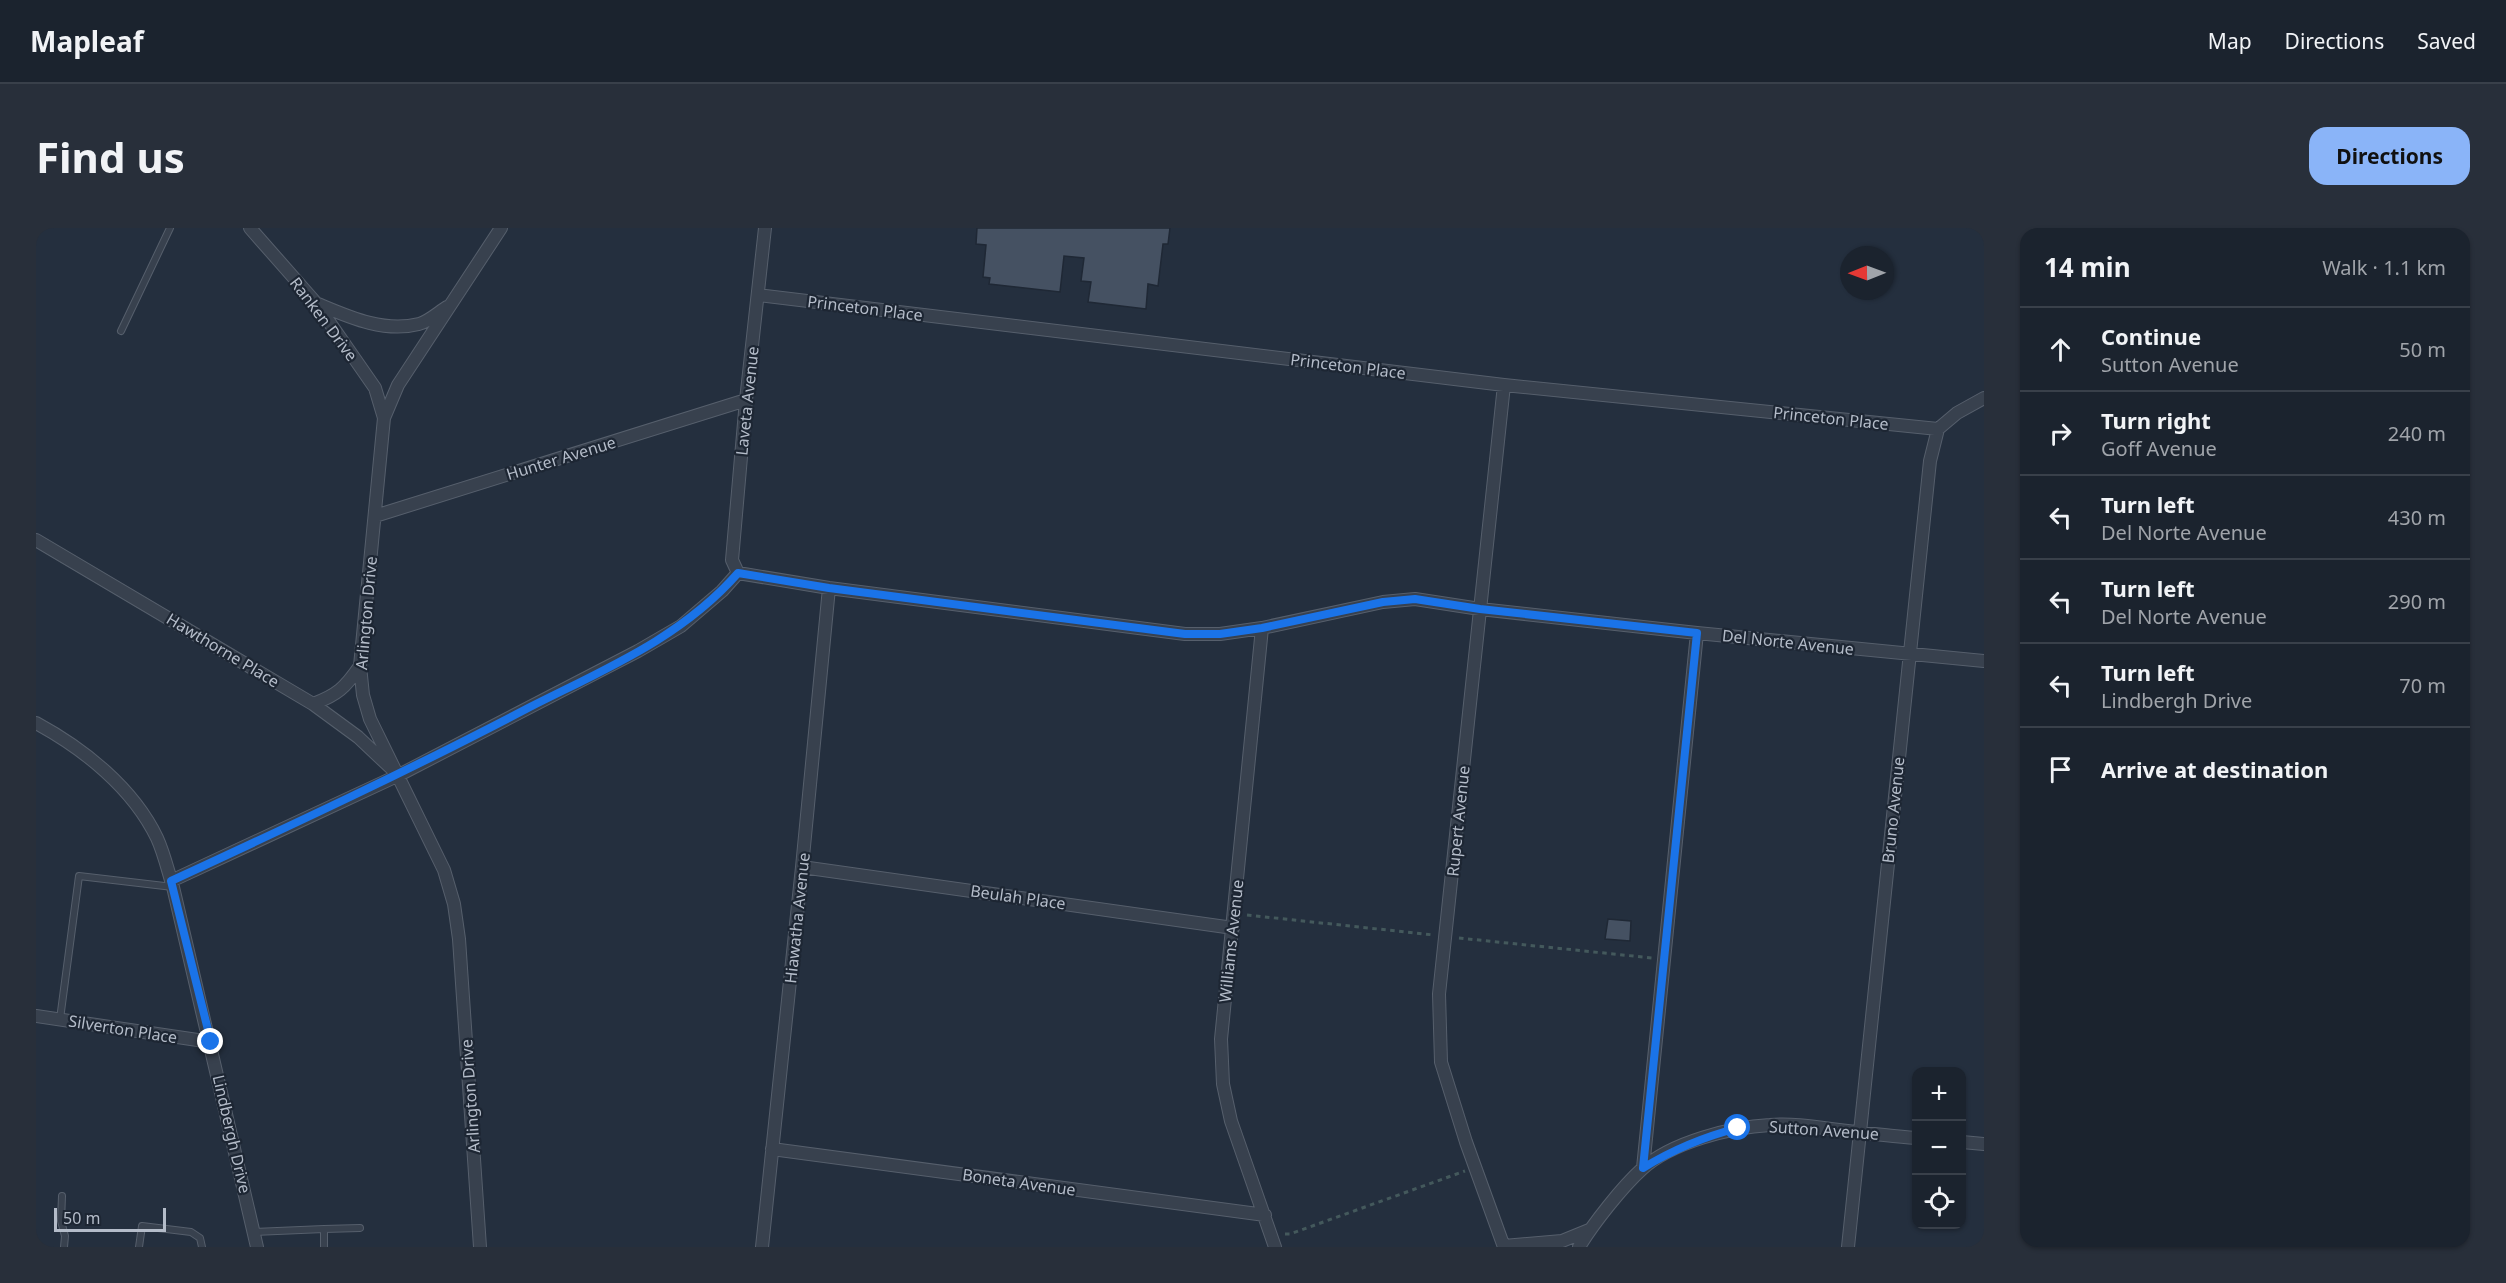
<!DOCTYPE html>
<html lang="en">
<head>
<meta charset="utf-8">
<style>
	:root { --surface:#1b232e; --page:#282f3a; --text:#f1f3f6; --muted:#a0a4aa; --line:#39404a; --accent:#8ab4f8 }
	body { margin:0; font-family:"Noto Sans",sans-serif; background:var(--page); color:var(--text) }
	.controls { position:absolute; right:18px; bottom:18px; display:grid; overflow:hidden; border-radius:12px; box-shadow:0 2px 4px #0004 }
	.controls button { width:54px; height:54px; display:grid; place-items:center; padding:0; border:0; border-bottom:2px solid var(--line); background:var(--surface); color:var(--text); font:30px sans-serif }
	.compass { position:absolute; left:1804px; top:18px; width:54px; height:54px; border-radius:50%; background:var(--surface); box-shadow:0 2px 4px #0004; rotate:269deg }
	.scale { position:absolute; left:18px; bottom:15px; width:112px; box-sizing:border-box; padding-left:6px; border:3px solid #b4bcc9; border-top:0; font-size:16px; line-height:21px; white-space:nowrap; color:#b4bcc9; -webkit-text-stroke:4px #1d2633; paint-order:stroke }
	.stop { position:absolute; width:18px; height:18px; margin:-14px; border:4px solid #1a73e8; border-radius:50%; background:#fff }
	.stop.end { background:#1a73e8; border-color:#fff; box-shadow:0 2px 6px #0008 }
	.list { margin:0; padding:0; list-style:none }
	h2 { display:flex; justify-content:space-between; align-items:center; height:78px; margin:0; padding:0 24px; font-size:26px }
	h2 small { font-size:20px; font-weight:400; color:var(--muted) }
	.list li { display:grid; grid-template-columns:39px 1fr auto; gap:18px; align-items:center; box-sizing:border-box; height:84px; padding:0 24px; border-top:2px solid var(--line) }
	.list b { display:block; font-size:22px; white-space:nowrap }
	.list p { margin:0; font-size:20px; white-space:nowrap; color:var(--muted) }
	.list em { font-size:20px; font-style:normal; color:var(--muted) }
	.icon { flex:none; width:33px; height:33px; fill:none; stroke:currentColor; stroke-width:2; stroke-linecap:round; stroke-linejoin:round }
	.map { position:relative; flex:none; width:1948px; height:1019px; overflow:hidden; border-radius:18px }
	header { display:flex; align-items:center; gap:36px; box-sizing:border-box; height:84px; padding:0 30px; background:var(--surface); border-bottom:2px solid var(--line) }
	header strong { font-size:28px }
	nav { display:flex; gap:33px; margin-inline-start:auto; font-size:21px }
	.intro { display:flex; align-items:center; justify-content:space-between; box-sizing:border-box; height:144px; padding:0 36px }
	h1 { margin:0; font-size:42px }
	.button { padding:15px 27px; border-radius:18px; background:var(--accent); color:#111; font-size:21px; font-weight:700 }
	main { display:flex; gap:36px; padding:0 36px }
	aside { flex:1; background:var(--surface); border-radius:18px; box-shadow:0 2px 4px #0004 }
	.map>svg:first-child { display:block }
	.building { fill:#455162; stroke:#1f2835; stroke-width:1.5 }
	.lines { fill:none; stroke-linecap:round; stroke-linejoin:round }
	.lane-casing { stroke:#565f6c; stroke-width:8 }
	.street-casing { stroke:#565f6c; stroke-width:14 }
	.path { stroke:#44595c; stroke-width:3; stroke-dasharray:4.5 4.5; stroke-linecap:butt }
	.lane { stroke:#38414e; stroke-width:6 }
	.street { stroke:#38414e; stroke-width:12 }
	.route { stroke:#1a73e8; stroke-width:8 }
	.labels { text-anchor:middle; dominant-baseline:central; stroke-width:4.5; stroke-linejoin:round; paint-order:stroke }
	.street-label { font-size:16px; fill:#b4bcc9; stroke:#1d2633 }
</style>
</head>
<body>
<header>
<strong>Mapleaf</strong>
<nav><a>Map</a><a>Directions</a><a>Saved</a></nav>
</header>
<div class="intro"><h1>Find us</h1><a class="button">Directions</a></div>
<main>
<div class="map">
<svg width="1948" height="1019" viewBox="0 0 1948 1019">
	<rect width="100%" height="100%" fill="#242f3e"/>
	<path class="building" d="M941 0H1134L1132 16H1127L1122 58 1112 56 1110 81 1052 74 1055 54 1045 53 1048 30 1028 28 1024 64 953 56 954 50 947 49 950 17 940 16Z
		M1572 691 1595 693 1594 713 1569 711Z"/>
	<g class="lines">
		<g class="lane-casing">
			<path id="lane" d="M85 103 134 0
				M24 791 43 648 137 659
				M26 968 25 993 29 1008 28 1019
				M288 1001 324 1000
				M218 1004 288 1001V1019
				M103 1019 106 998 155 1004 164 1010 166 1019"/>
		</g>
		<g class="street-casing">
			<path id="street" d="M214 0 280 75 339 160 348 190
				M722 67 1468 157 1902 201
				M282 76C313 89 348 105 383 96 392 94 403 84 411 79
				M339 288 710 172
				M0 312 277 476 322 509 356 541
				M702 345 696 332 710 172 729 0
				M1226 400 1185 811 1187 856 1195 893 1239 1019
				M277 476C301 467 309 460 324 438
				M0 495C48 521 97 560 121 610 128 625 132 643 137 659L221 1019
				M766 639 1197 700
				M135 653 363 547 602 423 645 398 686 363 702 345 793 360 1149 406H1184L1226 400 1347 374 1379 371 1444 381 1661 405 1948 433
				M0 788 175 814
				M1926 914 1948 916
				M736 921 1229 987
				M1607 940 1661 405
				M1468 1018 1526 1013 1553 1002
				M444 1019 423 711 418 676 408 642 334 491 327 467 324 438 348 190 362 157 465 0
				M726 1019 766 639 793 360
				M1468 1019 1430 914 1405 834 1403 766 1468 157
				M1543 1019C1557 996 1586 959 1606 941 1636 914 1695 899 1734 897 1757 895 1780 899 1803 902 1829 905 1855 908 1880 910
				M1812 1019 1894 233 1902 201 1921 185 1948 170"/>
		</g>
		<path class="path" d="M1211 687 1398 707
			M1423 710 1616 730
			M1249 1006H1254L1429 943"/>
		<use href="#lane" class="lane"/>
		<use href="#street" class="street"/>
	</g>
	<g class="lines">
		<path class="route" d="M175 814 135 653C256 597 376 541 494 479 569 441 645 410 702 345L793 360 1149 406H1184L1226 400 1347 374 1379 371 1444 381 1661 405 1607 940C1638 921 1667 909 1702 900"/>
	</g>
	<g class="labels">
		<g class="street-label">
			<text transform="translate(829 80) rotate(7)">Princeton Place</text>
			<text transform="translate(288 91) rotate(53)">Ranken Drive</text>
			<text transform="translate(1312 138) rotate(7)">Princeton Place</text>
			<text transform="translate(711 173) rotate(-84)">Laveta Avenue</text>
			<text transform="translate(1795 190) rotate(6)">Princeton Place</text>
			<text transform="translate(525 230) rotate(-17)">Hunter Avenue</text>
			<text transform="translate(330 385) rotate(-85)">Arlington Drive</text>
			<text transform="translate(1752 414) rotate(6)">Del Norte Avenue</text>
			<text transform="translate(187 422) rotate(31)">Hawthorne Place</text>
			<text transform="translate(1857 582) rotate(-84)">Bruno Avenue</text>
			<text transform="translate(1422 593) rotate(-84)">Rupert Avenue</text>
			<text transform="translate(982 669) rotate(8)">Beulah Place</text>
			<text transform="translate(761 690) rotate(-84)">Hiawatha Avenue</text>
			<text transform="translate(1195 713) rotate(-84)">Williams Avenue</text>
			<text transform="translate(87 801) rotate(9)">Silverton Place</text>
			<text transform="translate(434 868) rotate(-94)">Arlington Drive</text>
			<text transform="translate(1788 902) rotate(4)">Sutton Avenue</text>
			<text transform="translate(196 906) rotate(77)">Lindbergh Drive</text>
			<text transform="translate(983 954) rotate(8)">Boneta Avenue</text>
		</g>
	</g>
</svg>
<div class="controls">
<button>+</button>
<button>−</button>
<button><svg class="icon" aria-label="locate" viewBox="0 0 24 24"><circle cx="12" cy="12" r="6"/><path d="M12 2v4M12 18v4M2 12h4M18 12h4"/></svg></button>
</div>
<svg class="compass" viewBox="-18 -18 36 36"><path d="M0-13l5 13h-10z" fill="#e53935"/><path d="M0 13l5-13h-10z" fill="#a0a4aa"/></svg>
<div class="scale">50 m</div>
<div class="stop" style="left:1702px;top:900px"></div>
<div class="stop end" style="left:175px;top:814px"></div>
</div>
<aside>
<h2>14 min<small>Walk · 1.1 km</small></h2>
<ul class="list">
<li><svg class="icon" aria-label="ahead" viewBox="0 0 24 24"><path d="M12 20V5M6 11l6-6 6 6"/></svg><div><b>Continue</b><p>Sutton Avenue</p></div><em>50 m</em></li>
<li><svg class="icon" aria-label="right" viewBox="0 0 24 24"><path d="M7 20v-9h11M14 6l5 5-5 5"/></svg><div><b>Turn right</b><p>Goff Avenue</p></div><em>240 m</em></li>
<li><svg class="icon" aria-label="left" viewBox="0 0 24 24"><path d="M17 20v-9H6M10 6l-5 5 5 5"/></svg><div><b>Turn left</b><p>Del Norte Avenue</p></div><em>430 m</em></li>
<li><svg class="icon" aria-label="left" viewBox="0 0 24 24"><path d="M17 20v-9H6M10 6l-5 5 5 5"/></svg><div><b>Turn left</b><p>Del Norte Avenue</p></div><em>290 m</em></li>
<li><svg class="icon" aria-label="left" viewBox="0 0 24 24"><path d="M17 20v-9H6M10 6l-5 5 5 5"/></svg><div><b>Turn left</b><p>Lindbergh Drive</p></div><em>70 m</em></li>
<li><svg class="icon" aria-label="arrive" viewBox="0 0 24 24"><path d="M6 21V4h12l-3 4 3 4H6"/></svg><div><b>Arrive at destination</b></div></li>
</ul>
</aside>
</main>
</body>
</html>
